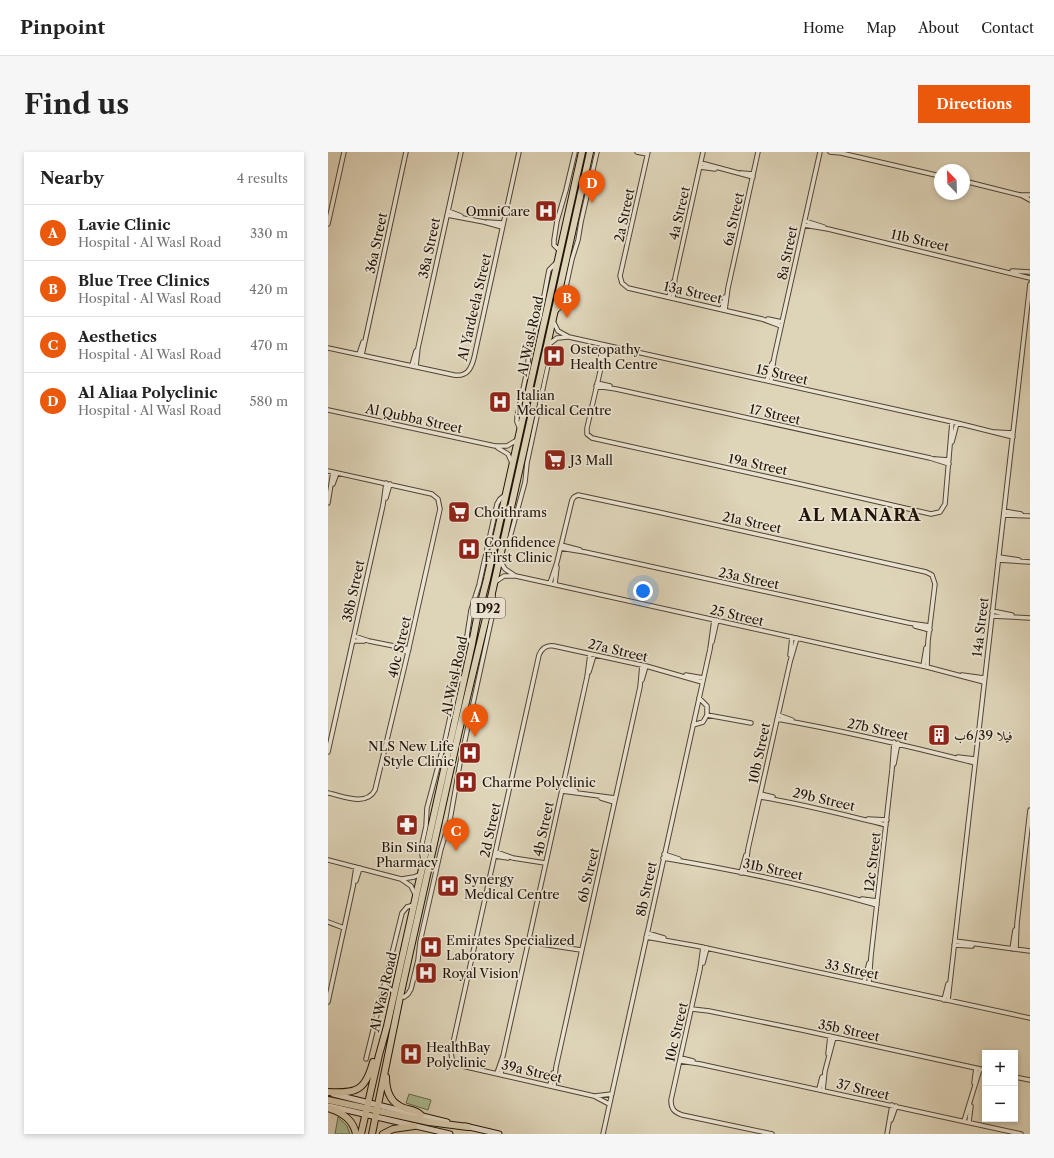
<!DOCTYPE html>
<html lang="en">
<head>
<meta charset="utf-8">
<style>
	:root { --surface:#fff; --page:#f6f6f6; --text:#222; --muted:#767676; --line:#e0e0e0; --accent:#ea580c }
	body { margin:0; font-family:"Libre Caslon Text",Amiri,serif; background:var(--page); color:var(--text) }
	.controls { position:absolute; right:12px; bottom:12px; display:grid; overflow:hidden; border-radius:0px; box-shadow:0 2px 6px #0003 }
	.controls button { width:36px; height:36px; display:grid; place-items:center; padding:0; border:0; border-bottom:1px solid var(--line); background:var(--surface); color:var(--text); font:20px sans-serif }
	.compass { position:absolute; left:606px; top:12px; width:36px; height:36px; border-radius:50%; background:var(--surface); box-shadow:0 2px 6px #0003; rotate:337deg }
	.you { position:absolute; left:315px; top:439px; width:14px; height:14px; margin:-10px; border:3px solid #fff; border-radius:50%; background:#1a73e8; box-shadow:0 0 0 6px #1a73e833 }
	.badge { display:grid; place-items:center; width:26px; height:26px; border-radius:50%; background:var(--accent); color:#fff; font-size:13px; font-weight:700 }
	.pin { position:absolute; translate:-50% -33px; filter:drop-shadow(0 1px 2px #0008) }
	.pin::after { content:''; position:absolute; top:21px; width:14px; height:12px; background:inherit; clip-path:polygon(0 0,100% 0,50% 100%) }
	.list { margin:0; padding:0; list-style:none }
	h2 { display:flex; justify-content:space-between; align-items:center; height:52px; margin:0; padding:0 16px; font-size:17px }
	h2 small { font-size:13px; font-weight:400; color:var(--muted) }
	.list li { display:grid; grid-template-columns:26px 1fr auto; gap:12px; align-items:center; box-sizing:border-box; height:56px; padding:0 16px; border-top:1px solid var(--line) }
	.list b { display:block; font-size:15px; white-space:nowrap }
	.list p { margin:0; font-size:13px; white-space:nowrap; color:var(--muted) }
	.list em { font-size:13px; font-style:normal; color:var(--muted) }
	.map { position:relative; flex:none; width:702px; height:982px; overflow:hidden; border-radius:0px }
	header { display:flex; align-items:center; gap:24px; box-sizing:border-box; height:56px; padding:0 20px; background:var(--surface); border-bottom:1px solid var(--line) }
	header strong { font-size:19px }
	nav { display:flex; gap:22px; margin-inline-start:auto; font-size:14px }
	.intro { display:flex; align-items:center; justify-content:space-between; box-sizing:border-box; height:96px; padding:0 24px }
	h1 { margin:0; font-size:28px }
	.button { padding:10px 18px; border-radius:0px; background:var(--accent); color:#fff; font-size:14px; font-weight:700 }
	main { display:flex; gap:24px; padding:0 24px }
	aside { flex:1; background:var(--surface); border-radius:0px; box-shadow:0 2px 6px #0003 }
	.map>svg:first-child { display:block }
	.green { fill:#abbe93; stroke:#66694e }
	.lines { fill:none; stroke-linecap:round; stroke-linejoin:round }
	.street-casing { stroke:#504434; stroke-width:5.5 }
	.secondary-casing { stroke:#201408; stroke-width:7 }
	.primary-casing { stroke:#201408; stroke-width:8 }
	.street { stroke:#eae3d1; stroke-width:3.5 }
	.secondary { stroke:#eae3d1; stroke-width:5 }
	.primary { stroke:#ded4b8; stroke-width:6 }
	.labels { text-anchor:middle; dominant-baseline:central; stroke-width:3.5; stroke-linejoin:round; paint-order:stroke }
	.shield { fill:#eae3d1; stroke:#5d5244; stroke-width:1 }
	.shield-label { font-size:12px; font-weight:bold; fill:#201408 }
	.poi-label { font-size:13px; fill:#201408; stroke:#eae3d1; text-anchor:start }
	.street-label { font-size:13px; fill:#201408; stroke:#eae3d1 }
	.district-label { font-size:17px; font-weight:bold; letter-spacing:1px; fill:#201408; stroke:#eae3d1 }
</style>
</head>
<body>
<header>
<strong>Pinpoint</strong>
<nav><a>Home</a><a>Map</a><a>About</a><a>Contact</a></nav>
</header>
<div class="intro"><h1>Find us</h1><a class="button">Directions</a></div>
<main>
<aside>
<h2>Nearby<small>4 results</small></h2>
<ul class="list">
<li><span class="badge">A</span><div><b>Lavie Clinic</b><p>Hospital · Al Wasl Road</p></div><em>330 m</em></li>
<li><span class="badge">B</span><div><b>Blue Tree Clinics</b><p>Hospital · Al Wasl Road</p></div><em>420 m</em></li>
<li><span class="badge">C</span><div><b>Aesthetics</b><p>Hospital · Al Wasl Road</p></div><em>470 m</em></li>
<li><span class="badge">D</span><div><b>Al Aliaa Polyclinic</b><p>Hospital · Al Wasl Road</p></div><em>580 m</em></li>
</ul>
</aside>
<div class="map">
<svg width="702" height="982" viewBox="0 0 702 982">
	<rect width="100%" height="100%" fill="#ded4b8"/>
	<filter id="stains"><feTurbulence type="fractalNoise" baseFrequency=".005" numOctaves="4"/><feColorMatrix values="0 0 0 0 .2 0 0 0 0 .09 0 0 0 0 .02 0 0 0 .5 -.17"/></filter>
	<radialGradient id="worn" r=".72"><stop offset=".6" stop-color="#630" stop-opacity="0"/><stop offset="1" stop-color="#630" stop-opacity=".3"/></radialGradient>
	<path class="green" d="M81 942 103 948 100 958 78 951Z
		M10 965 19 974 22 982H7Z"/>
	<g class="lines">
		<g class="street-casing">
			<path id="street" d="M309 0 319 2
				M320 0 292 124 294 131 300 136 434 167 453 174
				M502 0 513 1 612 24
				M373 11 425 25
				M372 15 387 17
				M413 21 425 22
				M636 29 692 43H702
				M693 43 702 48
				M120 59 133 64
				M119 63 156 70 174 75
				M477 69 496 75
				M159 70 175 71
				M0 72 16 0
				M476 73 500 77 702 126
				M232 99 226 93V88L229 69 238 38 247 0
				M684 119 702 120
				M341 145 345 130
				M345 146 347 126 375 0
				M394 157 397 145
				M397 158 400 136 430 0
				M227 160 234 153 244 107 250 88 253 70 269 0
				M440 167 454 170
				M225 169 230 179 241 185 629 271 685 285
				M220 193 229 186 240 185
				M278 194 259 276V282L264 286 472 332 603 362 612 360 617 352 624 270
				M0 196 126 223C139 225 143 217 146 206L191 0
				M31 202 35 190
				M34 203 78 0
				M272 212 274 193
				M84 213 88 199
				M88 214 90 196 133 0
				M439 228 444 211
				M443 229 446 206 492 0
				M269 231 282 234
				M268 234 288 237 602 306 621 312
				M0 258 167 294H179L189 288
				M192 277 189 270V265L199 219 201 201 212 165 221 118 228 111
				M667 280 685 281
				M624 290 629 271
				M170 296 180 302 184 311
				M607 307 621 308
				M0 319 104 342 110 347 112 357 80 500 47 638C38 655 15 644 0 641
				M5 332 9 321
				M58 346 62 332
				M0 351 5 320
				M676 359 693 362
				M676 363 702 364
				M233 393 252 398
				M175 396 181 389 197 330 199 311 220 213 217 202
				M232 396 257 400 581 471 602 474
				M671 405 691 408
				M670 408 702 410
				M172 409 177 417 186 423
				M167 430 176 424H188L599 515 656 530
				M222 431 229 410 244 348 246 345 250 343 330 360 598 420 604 423 607 432 600 489 599 515
				M227 432 229 415
				M664 459 684 463
				M664 464 702 466
				M587 474 602 478
				M26 484 41 489 81 497
				M25 489H36
				M384 490 389 468
				M144 492 140 487 139 484 143 458 151 433 169 352 172 347 177 343
				M67 497 80 500
				M462 503 464 485
				M595 514 598 496
				M261 520 266 503
				M358 523 375 526
				M634 523 656 526
				M130 528 133 512V510
				M314 528 318 514
				M379 563 423 571
				M450 563 464 568
				M449 567C516 579 581 594 647 611
				M365 573 375 570 379 563V554L371 546
				M0 600 55 353 58 331
				M630 605 647 607
				M566 612 570 591
				M234 635 248 639
				M234 639 287 646
				M433 642 445 645
				M432 645C475 652 516 663 558 673
				M273 646 286 650
				M540 667 559 668
				M168 700 185 706 217 711
				M336 702 351 707
				M167 704 180 706
				M335 706C407 718 479 733 549 753
				M0 708 73 727 83 734 87 742
				M95 708 93 697 98 674 99 656 117 588 130 529 137 524
				M413 721 418 703
				M417 721 420 697 462 510 469 486
				M74 727 86 725 93 722
				M28 729 32 716
				M534 747 549 749
				M0 770 16 776
				M319 781 336 786
				M318 785 369 794 702 866
				M201 786 214 790
				M627 789 702 799
				M200 790 253 798
				M626 793 644 794
				M375 795 372 817 343 948C343 957 346 960 354 963L444 982
				M684 797 687 778
				M688 797 689 771 702 658
				M375 811 379 796
				M536 830 541 811
				M541 831 543 804 564 618 566 590
				M57 833 67 841
				M72 845H76L80 842 83 837 90 808 92 790 113 697 122 668 132 611 167 451 164 441
				M616 848 620 832
				M620 848 702 132
				M0 850 25 735 28 715
				M364 857 381 859 474 878 657 918
				M500 902 502 884
				M353 906 365 909
				M38 907 74 761 79 755 86 753
				M352 909 372 912 693 982
				M169 921 175 904 259 525 262 502
				M173 922 175 909
				M687 925 702 928
				M646 931 648 916
				M222 933 225 921
				M226 934 228 915 312 535 314 513
				M491 937 494 925
				M495 938 497 919 506 885
				M267 944 284 942
				M281 952 266 944 130 913 124 907 123 900 211 503C214 496 218 493 226 494L318 514 374 530
				M563 968 568 954
				M636 969 652 917
				M641 970 643 954
				M275 982 382 497 386 468
				M559 982 564 953"/>
		</g>
		<g class="secondary-casing">
			<path id="secondary" d="M5 942 119 970
				M1 954 122 982
				M137 974 171 982"/>
		</g>
		<g class="primary-casing">
			<path id="primary" d="M58 925C58 939 62 951 76 956 83 958 88 958 93 963
				M0 940C28 941 37 940 45 910
				M0 948 101 970 140 975
				M0 956C14 960 25 967 28 982
				M33 982 51 903 59 874 144 492 149 466 159 427 254 0
				M44 982 72 845 131 579 164 441 262 0
				M55 982 65 977 86 974"/>
		</g>
		<use href="#street" class="street"/>
		<use href="#secondary" class="secondary"/>
		<use href="#primary" class="primary"/>
	</g>
	<defs>
		<g id="hospital-square" transform="scale(1.15)"><rect x="-9" y="-9" width="18" height="18" rx="4" fill="#8f2418" stroke="#eae3d1"/><path d="M-5-5h3v3.5h4V-5h3V5h-3V1.5h-4V5h-3Z" fill="#fff"/></g>
		<g id="supermarket-square" transform="scale(1.15)"><rect x="-9" y="-9" width="18" height="18" rx="4" fill="#8f2418" stroke="#eae3d1"/><path d="M-6-5.5h2.5l.6 2H6L4.5 2H-2.5L-4.4-4H-6ZM-1.5 3.2a1.3 1.3 0 1 0 .1 0ZM3 3.2a1.3 1.3 0 1 0 .1 0Z" fill="#fff"/></g>
		<g id="building-square" transform="scale(1.15)"><rect x="-9" y="-9" width="18" height="18" rx="4" fill="#8f2418" stroke="#eae3d1"/><path d="M-4-6H4V6H1V3H-1V6H-4ZM-2.5-4.3h1.7v1.8h-1.7ZM.8-4.3h1.7v1.8H.8ZM-2.5-1h1.7V.8h-1.7ZM.8-1h1.7V.8H.8Z" fill="#fff"/></g>
		<g id="pharmacy-square" transform="scale(1.15)"><rect x="-9" y="-9" width="18" height="18" rx="4" fill="#8f2418" stroke="#eae3d1"/><path d="M-2-6h4v4h4v4h-4v4h-4v-4h-4v-4h4Z" fill="#fff"/></g>
	</defs>
	<g fill-rule="evenodd">
		<use href="#hospital-square" x="218" y="59"/>
		<use href="#hospital-square" x="226" y="204"/>
		<use href="#hospital-square" x="172" y="250"/>
		<use href="#supermarket-square" x="227" y="308"/>
		<use href="#supermarket-square" x="131" y="360"/>
		<use href="#hospital-square" x="141" y="397"/>
		<use href="#building-square" x="611" y="583"/>
		<use href="#hospital-square" x="142" y="601"/>
		<use href="#hospital-square" x="138" y="630"/>
		<use href="#pharmacy-square" x="79" y="673"/>
		<use href="#hospital-square" x="120" y="734"/>
		<use href="#hospital-square" x="103" y="795"/>
		<use href="#hospital-square" x="98" y="821"/>
		<use href="#hospital-square" x="83" y="902"/>
	</g>
	<g class="labels">
		<rect class="shield" x="143" y="446" width="34" height="20" rx="3"/>
		<g class="shield-label">
			<text x="160" y="456">D92</text>
		</g>
		<g class="poi-label">
			<text x="202" y="59" text-anchor="end">OmniCare</text>
			<text x="242" y="197">Osteopathy<tspan x="242" dy="15">Health Centre</tspan></text>
			<text x="188" y="243">Italian<tspan x="188" dy="15">Medical Centre</tspan></text>
			<text x="242" y="308">J3 Mall</text>
			<text x="146" y="360">Choithrams</text>
			<text x="156" y="390">Confidence<tspan x="156" dy="15">First Clinic</tspan></text>
			<text x="626" y="583">فيلا 6/39ب</text>
			<text x="126" y="594" text-anchor="end">NLS New Life<tspan x="126" dy="15">Style Clinic</tspan></text>
			<text x="154" y="630">Charme Polyclinic</text>
			<text x="79" y="695" text-anchor="middle">Bin Sina<tspan x="79" dy="15">Pharmacy</tspan></text>
			<text x="136" y="727">Synergy<tspan x="136" dy="15">Medical Centre</tspan></text>
			<text x="118" y="788">Emirates Specialized<tspan x="118" dy="15">Laboratory</tspan></text>
			<text x="114" y="821">Royal Vision</text>
			<text x="98" y="895">HealthBay<tspan x="98" dy="15">Polyclinic</tspan></text>
		</g>
		<g class="street-label">
			<text transform="translate(351 61) rotate(-77)">4a Street</text>
			<text transform="translate(296 63) rotate(-78)">2a Street</text>
			<text transform="translate(405 67) rotate(-77)">6a Street</text>
			<text transform="translate(592 88) rotate(13)">11b Street</text>
			<text transform="translate(48 91) rotate(-78)">36a Street</text>
			<text transform="translate(101 96) rotate(-78)">38a Street</text>
			<text transform="translate(459 101) rotate(-78)">8a Street</text>
			<text transform="translate(365 140) rotate(13)">13a Street</text>
			<text transform="translate(146 155) rotate(-77)">Al Yardeela Street</text>
			<text transform="translate(202 184) rotate(-78)">Al Wasl Road</text>
			<text transform="translate(454 222) rotate(13)">15 Street</text>
			<text transform="translate(447 262) rotate(13)">17 Street</text>
			<text transform="translate(86 266) rotate(12)">Al Qubba Street</text>
			<text transform="translate(430 312) rotate(12)">19a Street</text>
			<text transform="translate(424 370) rotate(12)">21a Street</text>
			<text transform="translate(421 426) rotate(12)">23a Street</text>
			<text transform="translate(25 439) rotate(-78)">38b Street</text>
			<text transform="translate(409 463) rotate(13)">25 Street</text>
			<text transform="translate(652 475) rotate(-83)">14a Street</text>
			<text transform="translate(71 495) rotate(-77)">40c Street</text>
			<text transform="translate(290 498) rotate(13)">27a Street</text>
			<text transform="translate(126 524) rotate(-78)">Al Wasl Road</text>
			<text transform="translate(550 577) rotate(12)">27b Street</text>
			<text transform="translate(431 601) rotate(-78)">10b Street</text>
			<text transform="translate(496 647) rotate(13)">29b Street</text>
			<text transform="translate(215 677) rotate(-78)">4b Street</text>
			<text transform="translate(162 678) rotate(-78)">2d Street</text>
			<text transform="translate(544 710) rotate(-83)">12c Street</text>
			<text transform="translate(445 717) rotate(12)">31b Street</text>
			<text transform="translate(260 723) rotate(-77)">6b Street</text>
			<text transform="translate(318 737) rotate(-78)">8b Street</text>
			<text transform="translate(524 817) rotate(12)">33 Street</text>
			<text transform="translate(55 840) rotate(-77)">Al Wasl Road</text>
			<text transform="translate(521 878) rotate(12)">35b Street</text>
			<text transform="translate(348 880) rotate(-77)">10c Street</text>
			<text transform="translate(204 919) rotate(13)">39a Street</text>
			<text transform="translate(535 937) rotate(13)">37 Street</text>
		</g>
		<g class="district-label">
			<text x="532" y="363">AL MANARA</text>
		</g>
	</g>
	<rect width="100%" height="100%" filter="url(#stains)"/>
	<rect width="100%" height="100%" fill="url(#worn)"/>
</svg>
<div class="controls">
<button>+</button>
<button>−</button>
</div>
<svg class="compass" viewBox="-18 -18 36 36"><path d="M0-13l5 13h-10z" fill="#e53935"/><path d="M0 13l5-13h-10z" fill="#767676"/></svg>
<div class="you"></div>
<div class="pin badge" style="left:147px;top:585px">A</div>
<div class="pin badge" style="left:239px;top:166px">B</div>
<div class="pin badge" style="left:128px;top:699px">C</div>
<div class="pin badge" style="left:264px;top:51px">D</div>
</div>
</main>
</body>
</html>
